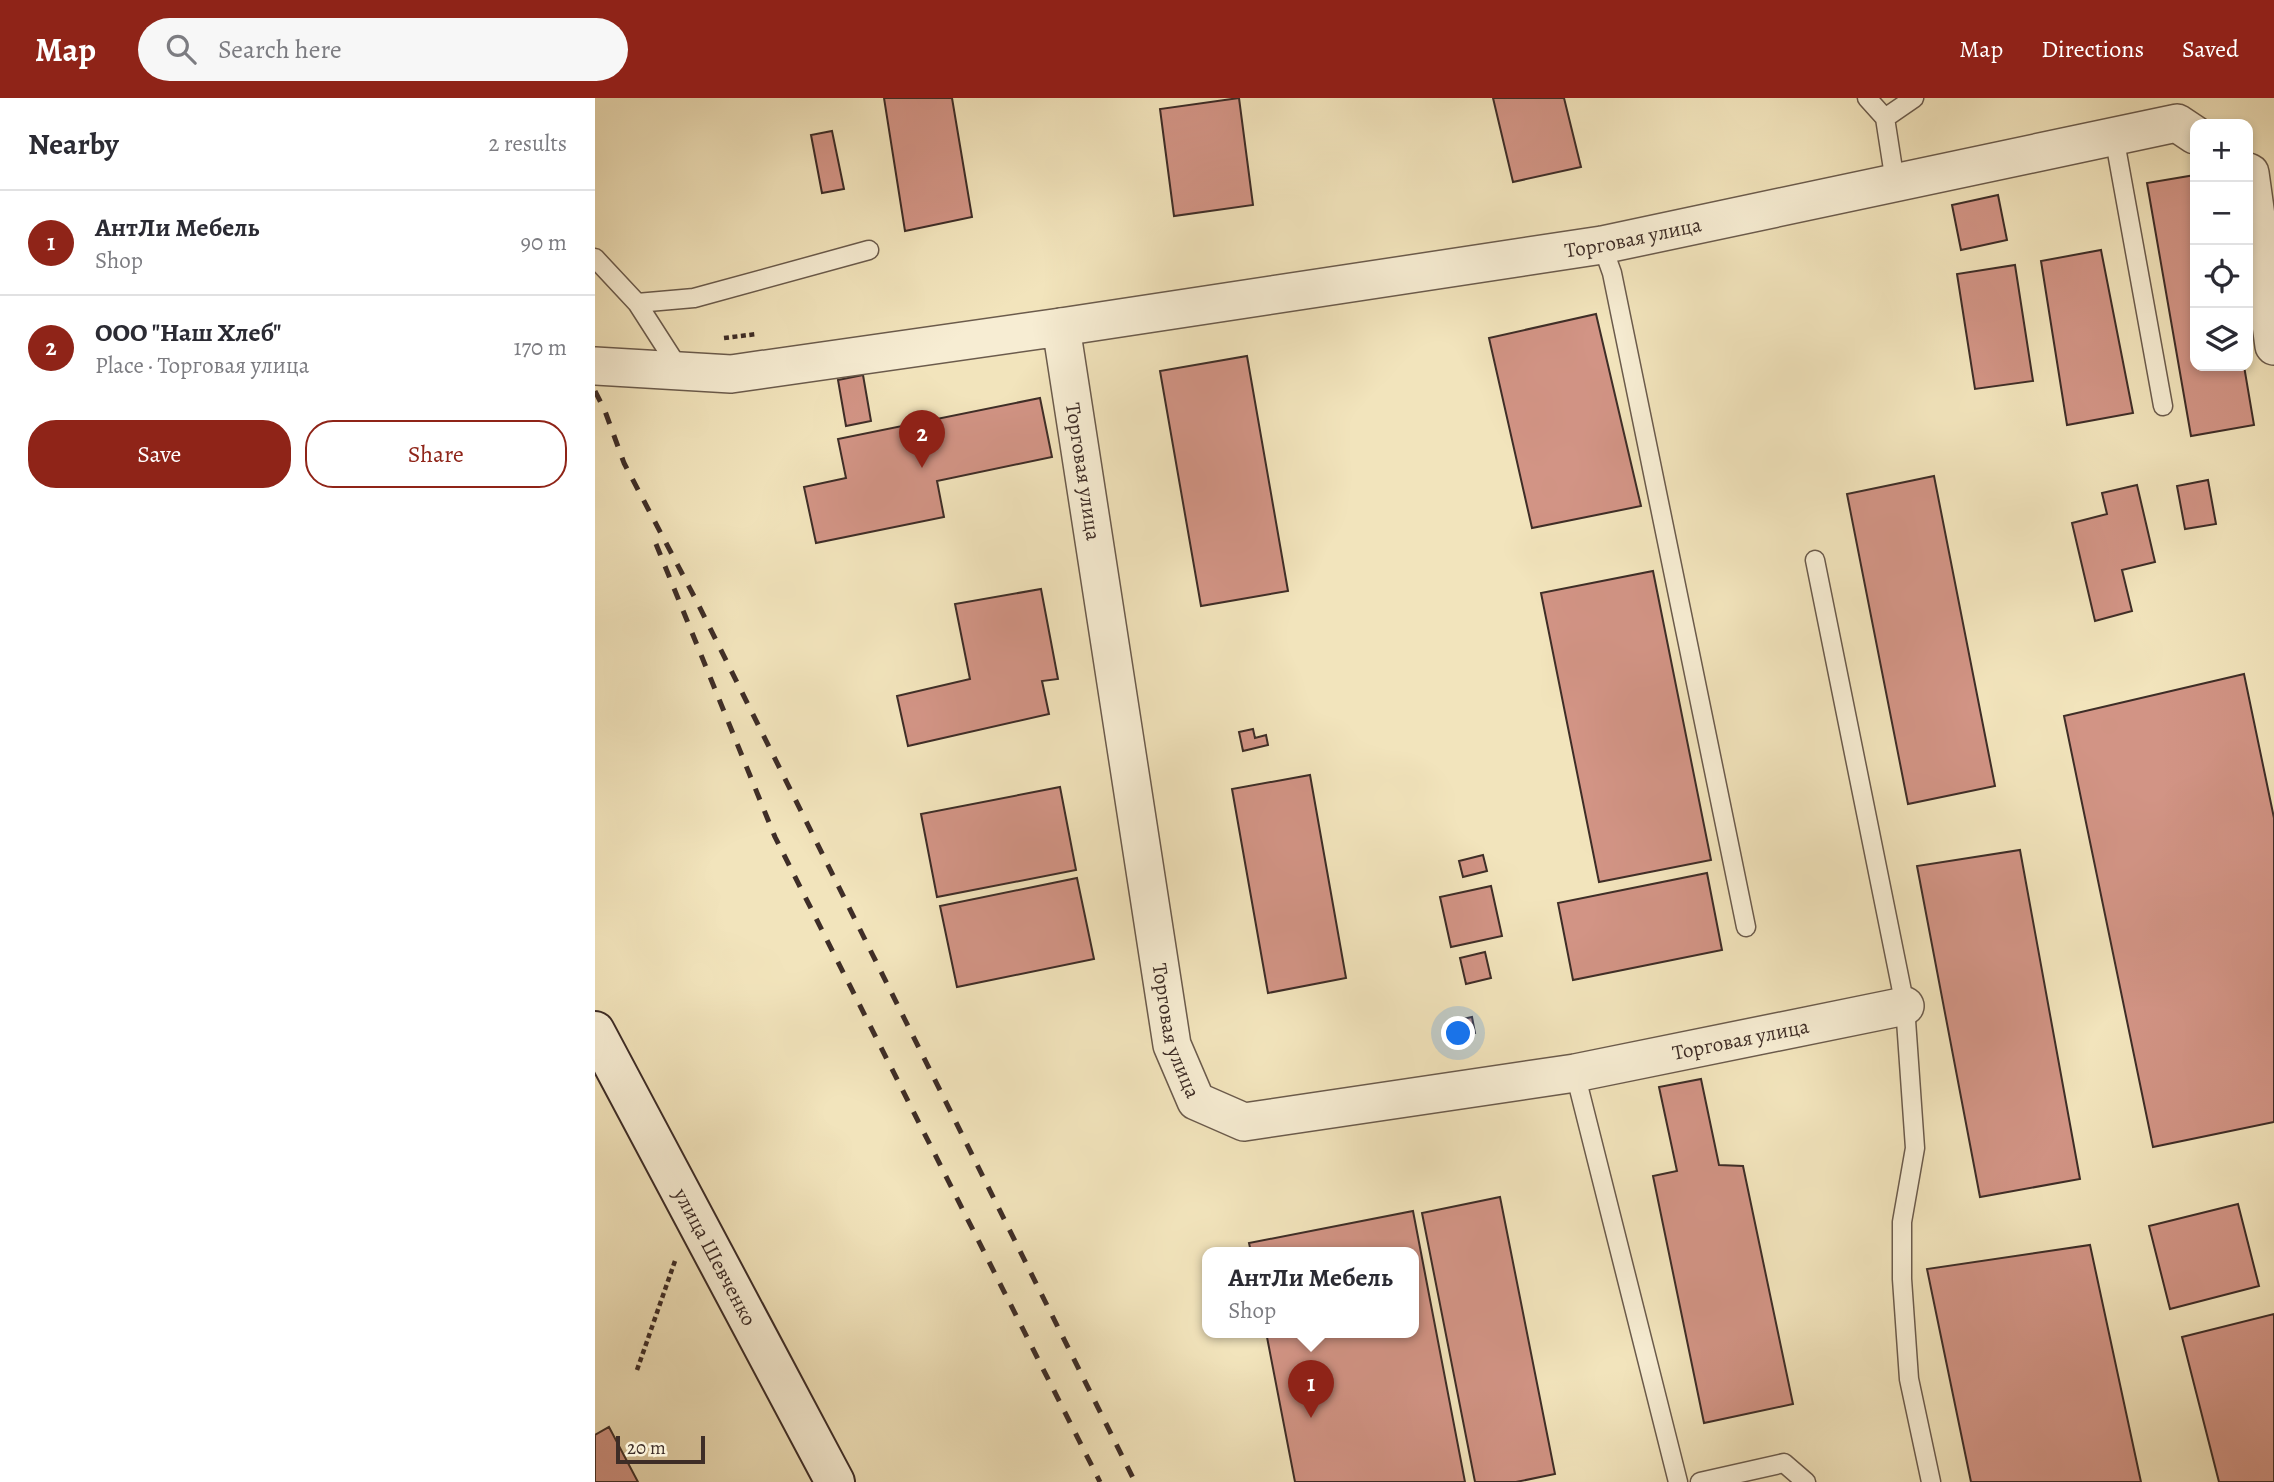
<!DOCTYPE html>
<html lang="en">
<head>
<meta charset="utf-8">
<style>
	:root { --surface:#fff; --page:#f7f7f7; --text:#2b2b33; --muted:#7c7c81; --line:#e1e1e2; --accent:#8f2418 }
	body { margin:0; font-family:Alegreya,serif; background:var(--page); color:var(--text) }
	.controls { position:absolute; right:21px; top:21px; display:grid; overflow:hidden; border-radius:14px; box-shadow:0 4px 10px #0003 }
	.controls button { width:63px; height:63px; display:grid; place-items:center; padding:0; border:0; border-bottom:2px solid var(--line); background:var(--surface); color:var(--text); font:35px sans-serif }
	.scale { position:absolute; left:21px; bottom:18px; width:89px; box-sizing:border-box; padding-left:7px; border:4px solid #3e2d27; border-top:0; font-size:19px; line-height:24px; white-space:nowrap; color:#3e2d27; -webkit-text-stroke:5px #f7edd3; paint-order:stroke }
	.you { position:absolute; left:864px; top:936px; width:24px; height:24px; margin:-18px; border:5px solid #fff; border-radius:50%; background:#1a73e8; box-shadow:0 0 0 10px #1a73e833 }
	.badge { display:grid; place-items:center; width:46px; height:46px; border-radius:50%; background:var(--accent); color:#fff; font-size:23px; font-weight:700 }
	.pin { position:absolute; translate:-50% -58px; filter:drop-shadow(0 2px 4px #0008) }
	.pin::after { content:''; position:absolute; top:37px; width:24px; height:21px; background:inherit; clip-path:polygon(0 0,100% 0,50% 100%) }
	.popup { position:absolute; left:607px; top:1149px; width:217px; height:91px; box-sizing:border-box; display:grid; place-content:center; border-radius:14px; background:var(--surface); filter:drop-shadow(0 2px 5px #0005); font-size:23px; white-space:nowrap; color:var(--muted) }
	.popup b { font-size:26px; color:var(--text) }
	.popup::after { content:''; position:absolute; left:50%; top:100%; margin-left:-14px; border:14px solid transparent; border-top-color:var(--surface) }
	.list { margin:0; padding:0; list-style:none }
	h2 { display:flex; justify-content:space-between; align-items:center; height:91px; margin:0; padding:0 28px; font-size:30px }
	h2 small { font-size:23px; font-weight:400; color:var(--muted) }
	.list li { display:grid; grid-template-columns:46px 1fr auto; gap:21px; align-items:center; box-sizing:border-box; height:105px; padding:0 28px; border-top:2px solid var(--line) }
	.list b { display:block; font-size:26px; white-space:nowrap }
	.list p { margin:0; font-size:23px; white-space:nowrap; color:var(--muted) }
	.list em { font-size:23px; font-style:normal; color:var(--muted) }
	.actions { display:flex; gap:14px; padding:21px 28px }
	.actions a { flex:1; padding:16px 0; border:2px solid var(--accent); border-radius:28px; text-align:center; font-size:24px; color:var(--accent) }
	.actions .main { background:var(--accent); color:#fff }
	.icon { flex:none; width:38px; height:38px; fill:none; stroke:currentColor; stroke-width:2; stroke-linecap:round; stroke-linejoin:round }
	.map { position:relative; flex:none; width:1679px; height:1384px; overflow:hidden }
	header { display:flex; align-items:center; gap:42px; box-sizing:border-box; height:98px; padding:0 35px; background:var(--accent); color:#fff }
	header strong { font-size:33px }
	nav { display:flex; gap:38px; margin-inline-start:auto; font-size:24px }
	.search { width:490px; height:63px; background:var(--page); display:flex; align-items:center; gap:18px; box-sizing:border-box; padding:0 24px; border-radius:38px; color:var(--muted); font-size:26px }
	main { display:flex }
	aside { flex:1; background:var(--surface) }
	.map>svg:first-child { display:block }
	.building { fill:#d29485; stroke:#3e2d27; stroke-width:2 }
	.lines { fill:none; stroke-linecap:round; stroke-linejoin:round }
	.lane-casing { stroke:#6b5b4c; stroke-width:21 }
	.street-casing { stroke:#6b5b4c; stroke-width:40 }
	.secondary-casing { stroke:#3e2d27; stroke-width:42 }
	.path { stroke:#3e2d27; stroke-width:4.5; stroke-dasharray:5 3.5; stroke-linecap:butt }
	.lane { stroke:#f7edd3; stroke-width:18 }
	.street { stroke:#f7edd3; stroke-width:37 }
	.secondary { stroke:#f7edd3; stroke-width:38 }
	.rail { stroke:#3e2d27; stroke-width:5; stroke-dasharray:12 12; stroke-linecap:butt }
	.labels { text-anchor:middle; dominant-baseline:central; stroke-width:6; stroke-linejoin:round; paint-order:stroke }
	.street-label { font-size:21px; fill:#3e2d27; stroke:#f7edd3 }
</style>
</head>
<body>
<header>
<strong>Map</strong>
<div class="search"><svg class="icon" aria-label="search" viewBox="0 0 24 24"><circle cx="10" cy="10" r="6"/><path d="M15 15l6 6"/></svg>Search here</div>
<nav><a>Map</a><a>Directions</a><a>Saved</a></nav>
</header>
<main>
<aside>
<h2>Nearby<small>2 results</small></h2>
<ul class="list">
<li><span class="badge">1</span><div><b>АнтЛи Мебель</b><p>Shop</p></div><em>90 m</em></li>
<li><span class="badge">2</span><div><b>ООО &quot;Наш Хлеб&quot;</b><p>Place · Торговая улица</p></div><em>170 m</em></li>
</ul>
<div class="actions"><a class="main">Save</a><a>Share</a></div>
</aside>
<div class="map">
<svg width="1679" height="1384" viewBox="0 0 1679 1384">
	<rect width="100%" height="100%" fill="#f2e4bc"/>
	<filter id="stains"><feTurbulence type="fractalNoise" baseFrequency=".00286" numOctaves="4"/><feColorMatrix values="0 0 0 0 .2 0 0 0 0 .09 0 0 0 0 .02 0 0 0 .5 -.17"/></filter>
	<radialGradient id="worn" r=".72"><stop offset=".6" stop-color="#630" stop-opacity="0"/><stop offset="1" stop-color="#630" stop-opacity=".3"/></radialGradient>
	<path class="building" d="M289 0H357L377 119 310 133Z
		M644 0 658 107 579 118 565 11Z
		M898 0H969L986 69 918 84Z
		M237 33 249 91 227 95 216 37Z
		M1600 77V268H1649L1659 327 1596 338 1552 85Z
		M1403 97 1412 142 1366 152 1357 107Z
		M1506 152 1538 315 1472 327 1446 163Z
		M1420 167 1438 283 1380 291 1362 176Z
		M1001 216 1046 408 937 430 894 240Z
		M652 258 693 493 606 508 565 273Z
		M268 277 276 323 251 328 243 282Z
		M445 300 457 359 342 383 349 419 221 445 209 389 251 380 243 341Z
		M1339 378 1400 688 1313 706 1252 396Z
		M1613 382 1621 426 1590 431 1582 388Z
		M1542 387 1560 464 1527 472 1537 513 1500 523 1477 425 1512 416 1507 395Z
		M1058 473 1116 762 1004 784 946 495Z
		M446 491 463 581 447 583 454 616 313 648 302 598 375 581 360 506Z
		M1649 576 1679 720V1024L1558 1049 1469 618Z
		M658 631 660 640 671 637 673 647 648 653 644 634Z
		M715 677 751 880 673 895 637 691Z
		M465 689 481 772 342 799 326 716Z
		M1425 752 1485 1081 1385 1099 1322 768Z
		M888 757 892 773 868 779 864 763Z
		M1112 775 1127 852 978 882 963 805Z
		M482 780 499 861 362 889 345 808Z
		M896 788 907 838 856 849 845 799Z
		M890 854 896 880 871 886 865 860Z
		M877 919 880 935 857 940 854 924Z
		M1106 981 1124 1067 1148 1068 1198 1306 1109 1325 1058 1078 1082 1073 1064 989Z
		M905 1099 960 1376 921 1384H880L827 1115Z
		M1643 1106 1664 1188 1575 1211 1554 1128Z
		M818 1113 870 1384H700L671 1234H819V1154H656L654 1145Z
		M1495 1147 1546 1384H1376L1332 1171Z
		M1679 1216V1384H1624L1587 1239Z
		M14 1329 43 1384H0V1337Z"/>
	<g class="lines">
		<g class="lane-casing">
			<path id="lane" d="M1272 0 1290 20 1300 84
				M1290 20 1319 0
				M1519 38 1568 308
				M1007 147 1017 175 1151 829
				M0 160 42 205 85 272
				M42 205 99 200 274 152
				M1220 462 1310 908 1320 1050 1307 1124V1181L1314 1281 1336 1384
				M980 975 1083 1384
				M1105 1384 1189 1365 1211 1384"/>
		</g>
		<g class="street-casing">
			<g id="street">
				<path d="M1653 74 1655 75 1679 248"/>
				<path id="s1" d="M466 229 1007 147 1582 25 1600 37"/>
				<path id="s2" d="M0 268 136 276 466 229 577 947 601 1003 649 1024 980 975 1310 908"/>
			</g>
		</g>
		<g class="secondary-casing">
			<g id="secondary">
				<path id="s3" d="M0 933 240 1384"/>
			</g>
		</g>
		<path class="path" d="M129 240 162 236
			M42 1272 81 1160"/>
		<use href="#lane" class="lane"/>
		<use href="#street" class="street"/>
		<use href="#secondary" class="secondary"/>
		<path class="rail" d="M0 293 10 313 29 365 101 502 540 1384
			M61 446 180 739 505 1384"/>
	</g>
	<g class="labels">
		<g class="street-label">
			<text stroke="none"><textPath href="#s1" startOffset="579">Торговая улица</textPath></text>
			<text stroke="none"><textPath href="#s2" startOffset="616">Торговая улица</textPath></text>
			<text stroke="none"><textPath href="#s2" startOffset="1183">Торговая улица</textPath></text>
			<text stroke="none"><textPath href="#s2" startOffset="1813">Торговая улица</textPath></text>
			<text stroke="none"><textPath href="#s3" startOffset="256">улица Шевченко</textPath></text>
		</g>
	</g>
	<rect width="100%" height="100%" filter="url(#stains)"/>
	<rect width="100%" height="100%" fill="url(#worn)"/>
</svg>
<div class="controls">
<button>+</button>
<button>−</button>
<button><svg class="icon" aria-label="locate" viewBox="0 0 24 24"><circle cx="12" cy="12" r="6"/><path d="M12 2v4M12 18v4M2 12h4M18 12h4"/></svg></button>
<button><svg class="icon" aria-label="layers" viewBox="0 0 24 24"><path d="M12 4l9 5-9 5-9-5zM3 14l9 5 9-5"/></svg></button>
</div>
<div class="scale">20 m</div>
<div class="you"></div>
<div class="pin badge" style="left:716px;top:1320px">1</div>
<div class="popup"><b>АнтЛи Мебель</b>Shop</div>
<div class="pin badge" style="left:327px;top:370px">2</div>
</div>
</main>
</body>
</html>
